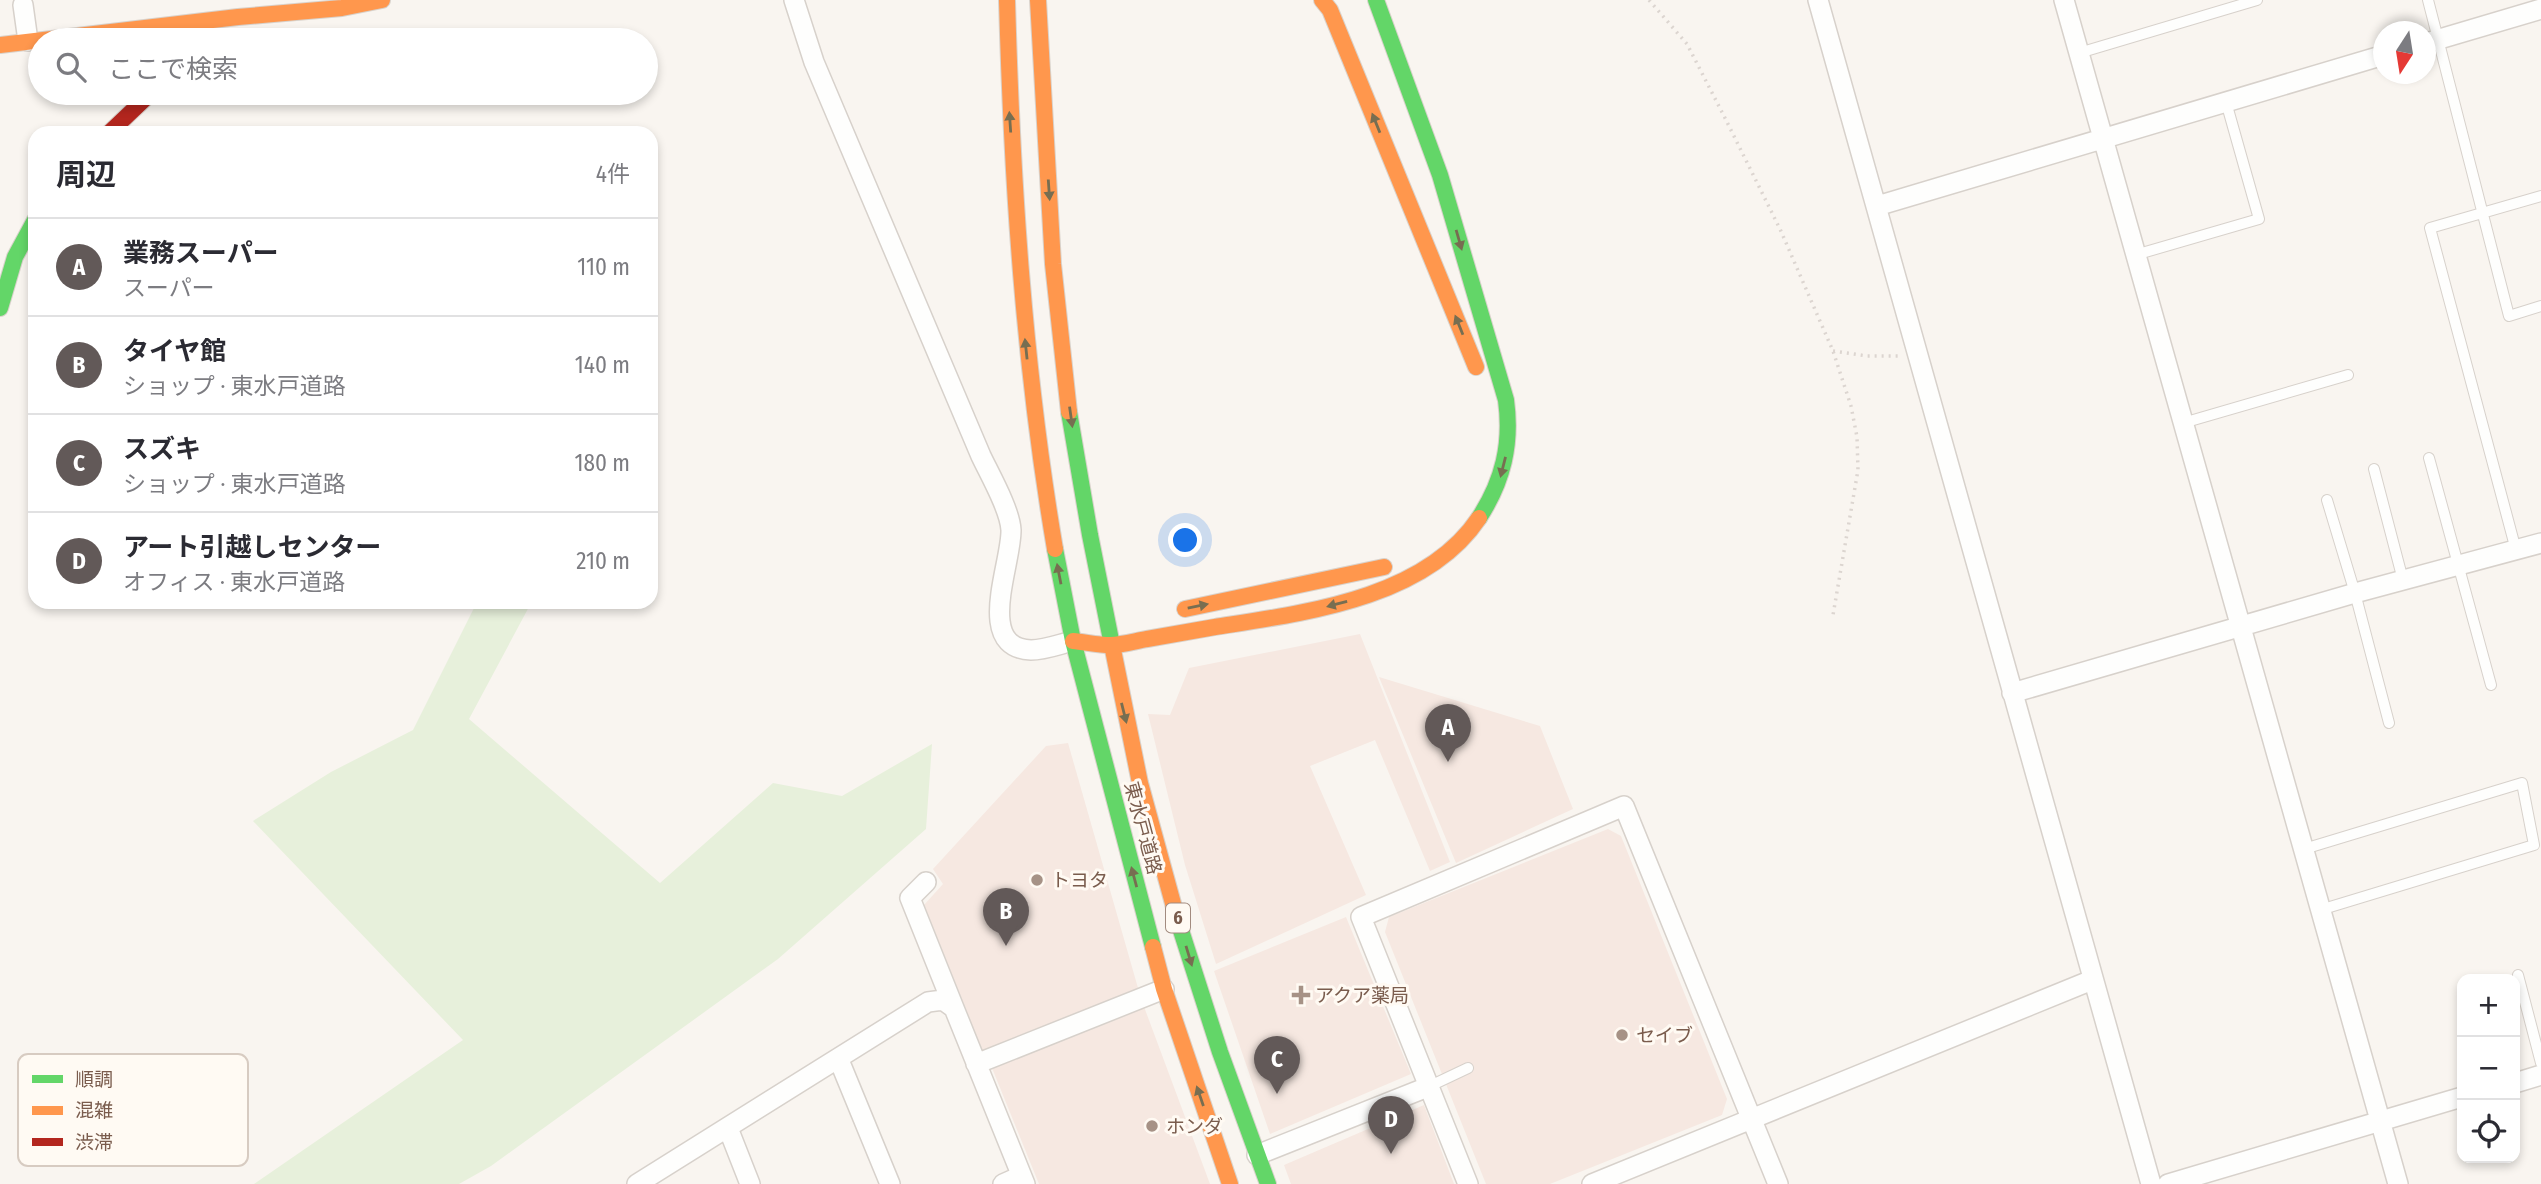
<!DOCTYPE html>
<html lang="ja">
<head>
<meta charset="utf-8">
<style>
	:root { --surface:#fff; --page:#f2f2f3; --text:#2b2b33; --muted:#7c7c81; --line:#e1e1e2; --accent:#625958 }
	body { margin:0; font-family:"Fira Sans Condensed","Noto Sans JP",sans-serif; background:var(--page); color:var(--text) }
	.controls { position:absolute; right:21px; bottom:21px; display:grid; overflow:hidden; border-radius:14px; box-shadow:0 4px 10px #0003 }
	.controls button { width:63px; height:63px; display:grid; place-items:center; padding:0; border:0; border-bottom:2px solid var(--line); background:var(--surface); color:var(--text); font:35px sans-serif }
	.compass { position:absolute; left:2373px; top:21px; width:63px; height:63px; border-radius:50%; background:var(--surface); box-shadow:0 4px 10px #0003; rotate:192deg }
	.you { position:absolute; left:1186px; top:541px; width:24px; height:24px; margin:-18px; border:5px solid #fff; border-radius:50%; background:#1a73e8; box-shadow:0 0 0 10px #1a73e833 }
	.badge { display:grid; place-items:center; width:46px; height:46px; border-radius:50%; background:var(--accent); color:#fff; font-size:23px; font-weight:700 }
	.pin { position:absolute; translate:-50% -58px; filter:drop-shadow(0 2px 4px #0008) }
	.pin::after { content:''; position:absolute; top:37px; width:24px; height:21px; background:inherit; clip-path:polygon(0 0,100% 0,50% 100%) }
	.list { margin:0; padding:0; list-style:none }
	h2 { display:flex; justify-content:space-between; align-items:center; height:91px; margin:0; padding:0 28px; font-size:30px }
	h2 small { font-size:23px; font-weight:400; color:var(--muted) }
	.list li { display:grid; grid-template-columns:46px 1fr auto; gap:21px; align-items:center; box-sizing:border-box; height:98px; padding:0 28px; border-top:2px solid var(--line) }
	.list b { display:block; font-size:26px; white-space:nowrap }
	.list p { margin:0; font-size:23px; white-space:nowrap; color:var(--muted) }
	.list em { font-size:23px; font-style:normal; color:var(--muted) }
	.icon { flex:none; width:38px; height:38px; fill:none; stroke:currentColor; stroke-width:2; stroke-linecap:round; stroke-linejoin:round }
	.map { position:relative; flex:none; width:2541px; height:1184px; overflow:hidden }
	.search { position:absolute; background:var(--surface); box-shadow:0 4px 10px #0003; left:28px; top:28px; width:630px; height:77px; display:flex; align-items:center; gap:18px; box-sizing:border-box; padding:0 24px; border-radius:38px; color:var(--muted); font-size:26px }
	.panel { position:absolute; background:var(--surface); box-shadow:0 4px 10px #0003; left:28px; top:126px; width:630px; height:483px; border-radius:21px }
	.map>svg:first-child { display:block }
	.commercial { fill:#f6e8e1 }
	.green { fill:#e7f0db }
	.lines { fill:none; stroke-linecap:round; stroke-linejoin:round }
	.lane-casing { stroke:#d7d1cb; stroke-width:12 }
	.street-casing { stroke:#d7d1cb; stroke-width:22 }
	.fast-casing { stroke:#d9d2cb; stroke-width:18 }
	.slow-casing { stroke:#d9d2cb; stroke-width:18 }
	.jam-casing { stroke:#d9d2cb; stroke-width:18 }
	.path { stroke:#dcd5d0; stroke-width:3.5; stroke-dasharray:2 5; stroke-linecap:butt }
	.lane { stroke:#fefefd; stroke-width:10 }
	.street { stroke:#fefefd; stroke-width:19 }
	.fast { stroke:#63d668; stroke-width:16 }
	.slow { stroke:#ff974d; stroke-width:16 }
	.jam { stroke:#b3261e; stroke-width:16 }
	.oneway { fill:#776e51 }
	.poi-dot { fill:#a69286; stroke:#fffaf3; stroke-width:2.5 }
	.labels { text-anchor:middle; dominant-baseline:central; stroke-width:6; stroke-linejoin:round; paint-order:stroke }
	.shield { fill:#fffaf3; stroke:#a28b7f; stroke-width:2 }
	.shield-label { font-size:18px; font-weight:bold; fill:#7a5c4d }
	.street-label { font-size:19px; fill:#7a5c4d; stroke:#fffaf3 }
	.poi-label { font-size:19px; fill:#7a5c4d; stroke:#fffaf3; text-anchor:start }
	.key { fill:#fffaf3; stroke:#d7cbc1; stroke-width:2 }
	.key-label { font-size:19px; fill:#7a5c4d }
</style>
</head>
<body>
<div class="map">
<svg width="2541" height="1184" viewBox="0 0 2541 1184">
	<rect width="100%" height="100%" fill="#f9f5f0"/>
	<path class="commercial" d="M1360 634 1450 862 1430 871 1375 740 1310 766 1366 895 1216 964 1185 865 1148 714 1170 715 1189 668Z
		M1379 677 1540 726 1573 809 1456 863Z
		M1068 743 1138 988 983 1052 924 905 943 884 933 869 1046 746Z
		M1608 829 1621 836 1727 1099 1722 1115 1550 1184H1486L1385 932 1389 917Z
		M1346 917 1411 1074 1270 1134 1214 971Z
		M1143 1004 1210 1184H1039L990 1063Z
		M1424 1105 1454 1184H1291L1284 1165Z"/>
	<path class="green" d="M477 602H525L530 605 469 719 660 883 773 783 842 796 932 744 926 829 778 959 491 1166 459 1184H254L463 1040 253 821 331 772 413 730Z"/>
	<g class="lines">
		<g class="lane-casing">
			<path id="lane" d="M2428 0 2509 316 2541 306
				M2079 53 2257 0
				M2135 255 2259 219 2226 102
				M2183 423 2348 375
				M2429 458 2491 685
				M2374 469 2403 580
				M2327 500 2355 593 2389 723
				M2516 550 2430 228 2541 196
				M2304 849 2522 783 2534 845 2320 910
				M2518 975 2541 1063
				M1430 1086 1468 1068"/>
		</g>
		<g class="street-casing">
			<path id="street" d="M794 0 814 62 981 456C990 475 1010 510 1011 530 1012 563 974 648 1031 650 1045 650 1060 644 1073 641
				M1818 0 2151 1184
				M2064 0 2398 1184
				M23 5 28 41
				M2426 43 2541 9
				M1877 206 2384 55
				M2012 693 2355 593 2541 543
				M926 882 910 898 954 1008
				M839 1060 890 1184
				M976 1064 1164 989
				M2515 1083 2541 1075
				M728 1128 750 1184
				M1257 1155 1430 1086
				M637 1184 928 1002 943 1000 954 1008 1025 1184
				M1003 1184 1021 1176
				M1468 1184 1361 917 1624 806 1778 1184
				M1592 1184 2092 980
				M2168 1184 2462 1097"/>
		</g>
		<g class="fast-casing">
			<path id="fast" d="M1376 0 1440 175 1506 400C1512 444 1503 481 1479 518
				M0 308 15 257 35 220
				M1069 412 1090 535 1112 645
				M1055 549 1073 641
				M1073 641 1153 947
				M1177 918 1220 1052 1268 1184"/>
		</g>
		<g class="slow-casing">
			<path id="slow" d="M1007 0C1012 184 1024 367 1055 549
				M1038 0 1053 264 1069 412
				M1322 0 1330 10 1476 367
				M0 45 238 17 342 8 382 0
				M1185 609 1384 567
				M1073 641C1085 642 1098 645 1110 645 1123 645 1135 641 1147 639 1170 635 1193 631 1215 627 1304 613 1425 599 1479 518
				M1112 645 1140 783 1177 918
				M1153 947 1164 989 1230 1184"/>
		</g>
		<g class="jam-casing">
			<path id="jam" d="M109 133 151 93"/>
		</g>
		<path class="path" d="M1649 0 1687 44 1725 118 1780 229 1833 351 1851 406 1857 437 1858 470 1833 615
			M1833 351 1867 356H1900"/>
		<use href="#lane" class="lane"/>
		<use href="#street" class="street"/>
		<use href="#fast" class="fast"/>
		<use href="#slow" class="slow"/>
		<use href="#jam" class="jam"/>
	</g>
	<defs><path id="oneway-solid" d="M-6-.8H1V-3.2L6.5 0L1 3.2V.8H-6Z" transform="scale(1.75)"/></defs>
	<g class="oneway">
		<use href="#oneway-solid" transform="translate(1010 122) rotate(-94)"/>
		<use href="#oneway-solid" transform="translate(1376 123) rotate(-112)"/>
		<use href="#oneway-solid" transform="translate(1049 190) rotate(86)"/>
		<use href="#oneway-solid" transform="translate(1459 240) rotate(74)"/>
		<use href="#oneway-solid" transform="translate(1459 325) rotate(-112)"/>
		<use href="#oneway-solid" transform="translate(1026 349) rotate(-96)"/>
		<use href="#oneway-solid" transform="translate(1071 417) rotate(82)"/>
		<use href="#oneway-solid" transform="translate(1503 467) rotate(104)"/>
		<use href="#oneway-solid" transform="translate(1059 574) rotate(-101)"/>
		<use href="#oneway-solid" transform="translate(1337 604) rotate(165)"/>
		<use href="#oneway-solid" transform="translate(1198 606) rotate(-11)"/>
		<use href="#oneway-solid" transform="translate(1124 713) rotate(76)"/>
		<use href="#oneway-solid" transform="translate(1134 877) rotate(-105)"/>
		<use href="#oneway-solid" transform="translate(1189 956) rotate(73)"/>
		<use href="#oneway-solid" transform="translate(1200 1096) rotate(-109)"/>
	</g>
	<g class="poi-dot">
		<circle cx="1037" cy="880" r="7"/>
		<path d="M1297.5 984.5h7v7h7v7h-7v7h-7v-7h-7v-7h7z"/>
		<circle cx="1622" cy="1035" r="7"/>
		<circle cx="1152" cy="1126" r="7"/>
	</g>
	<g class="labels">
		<rect class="shield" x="1166" y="903.5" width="24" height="29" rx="5"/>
		<g class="shield-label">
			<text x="1178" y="918">6</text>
		</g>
		<g class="street-label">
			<text transform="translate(1143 828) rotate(75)">東水戸道路</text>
		</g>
		<g class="poi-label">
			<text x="1051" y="880">トヨタ</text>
			<text x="1315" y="995">アクア薬局</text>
			<text x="1636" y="1035">セイブ</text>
			<text x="1166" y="1126">ホンダ</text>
		</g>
	</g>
	<rect x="18" y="1054" width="230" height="112" rx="10" class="key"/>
	<rect x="32" y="1075" width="31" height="8" fill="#63d668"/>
	<rect x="32" y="1106" width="31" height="9" fill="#ff974d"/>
	<rect x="32" y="1138" width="31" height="8" fill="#b3261e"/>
	<g class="key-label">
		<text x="75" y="1086">順調</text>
		<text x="75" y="1117">混雑</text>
		<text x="75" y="1149">渋滞</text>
	</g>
</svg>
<div class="controls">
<button>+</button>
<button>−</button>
<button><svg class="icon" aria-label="locate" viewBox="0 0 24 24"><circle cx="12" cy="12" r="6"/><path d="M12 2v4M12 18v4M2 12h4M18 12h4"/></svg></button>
</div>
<svg class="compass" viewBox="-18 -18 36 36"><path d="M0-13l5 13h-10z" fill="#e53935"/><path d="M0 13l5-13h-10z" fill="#7c7c81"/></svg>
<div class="you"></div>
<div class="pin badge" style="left:1448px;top:762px">A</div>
<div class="pin badge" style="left:1006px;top:946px">B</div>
<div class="pin badge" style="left:1277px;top:1094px">C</div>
<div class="pin badge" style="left:1391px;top:1154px">D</div>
<div class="search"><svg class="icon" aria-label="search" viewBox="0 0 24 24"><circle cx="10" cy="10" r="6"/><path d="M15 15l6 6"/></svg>ここで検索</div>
<section class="panel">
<h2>周辺<small>4件</small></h2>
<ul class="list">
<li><span class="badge">A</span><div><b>業務スーパー</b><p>スーパー</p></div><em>110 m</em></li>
<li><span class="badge">B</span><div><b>タイヤ館</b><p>ショップ · 東水戸道路</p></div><em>140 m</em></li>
<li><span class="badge">C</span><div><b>スズキ</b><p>ショップ · 東水戸道路</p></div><em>180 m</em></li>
<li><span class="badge">D</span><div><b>アート引越しセンター</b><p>オフィス · 東水戸道路</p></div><em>210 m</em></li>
</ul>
</section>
</div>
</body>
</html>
